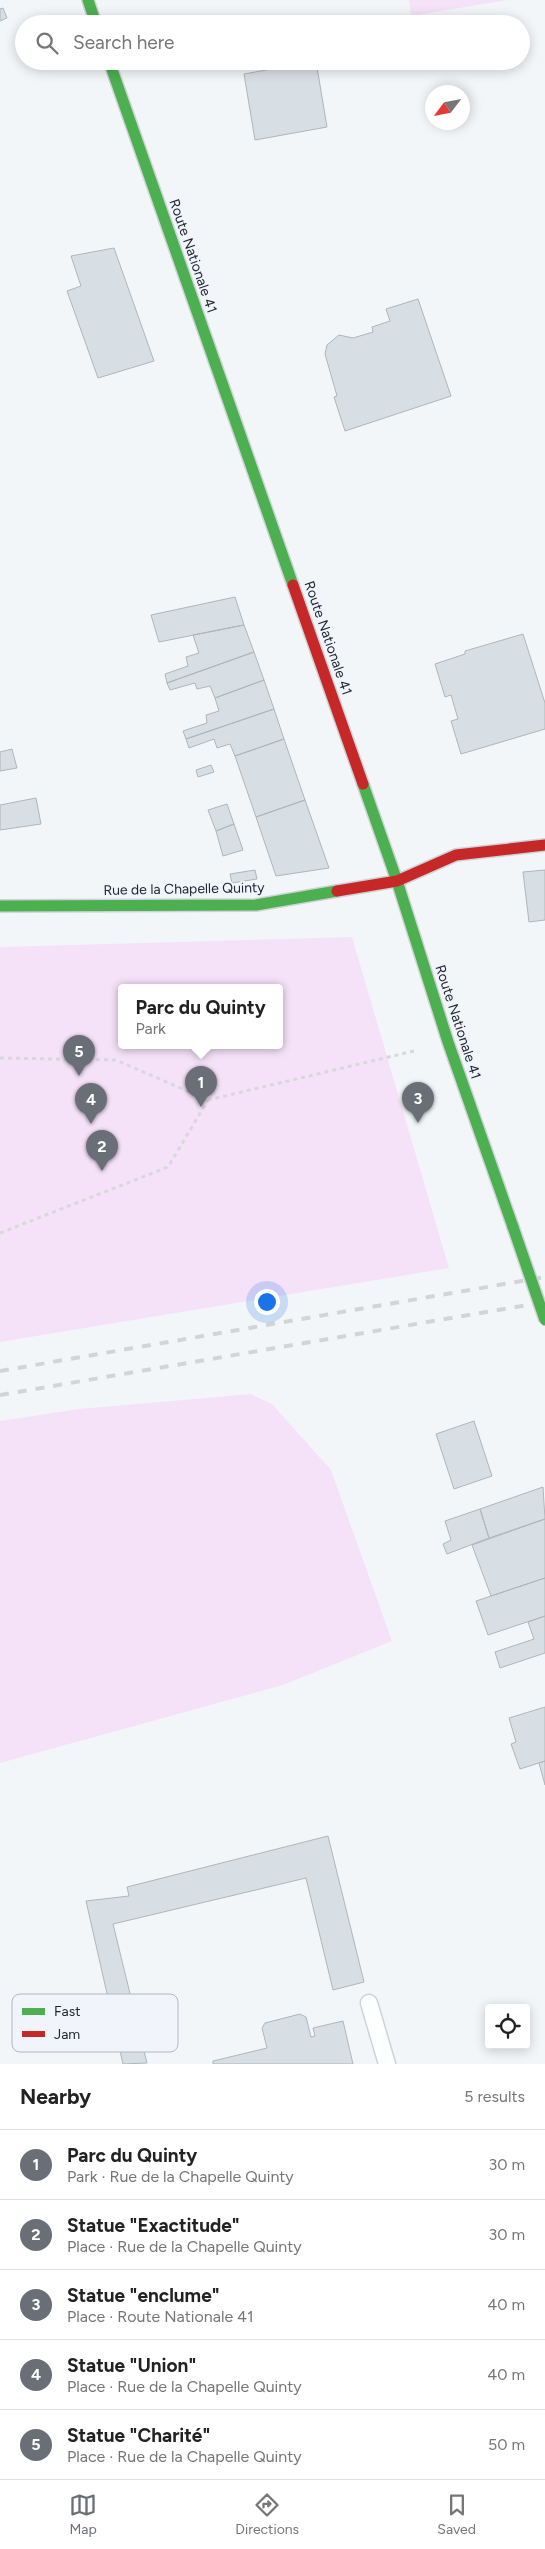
<!DOCTYPE html>
<html lang="en">
<head>
<meta charset="utf-8">
<style>
	:root { --surface:#fff; --page:#f6f6f6; --text:#222; --muted:#767676; --line:#e0e0e0; --accent:#6a6f77 }
	body { margin:0; font-family:Figtree,sans-serif; background:var(--page); color:var(--text) }
	.controls { position:absolute; right:15px; bottom:15px; display:grid; overflow:hidden; border-radius:5px; box-shadow:0 2px 12px #0003 }
	.controls button { width:45px; height:45px; display:grid; place-items:center; padding:0; border:0; border-bottom:1px solid var(--line); background:var(--surface); color:var(--text); font:25px sans-serif }
	.compass { position:absolute; left:425px; top:85px; width:45px; height:45px; border-radius:50%; background:var(--surface); box-shadow:0 2px 12px #0003; rotate:238deg }
	.you { position:absolute; left:266px; top:1301px; width:18px; height:18px; margin:-12px; border:4px solid #fff; border-radius:50%; background:#1a73e8; box-shadow:0 0 0 8px #1a73e833 }
	.badge { display:grid; place-items:center; width:32px; height:32px; border-radius:50%; background:var(--accent); color:#fff; font-size:16px; font-weight:700 }
	.pin { position:absolute; translate:-50% -41px; filter:drop-shadow(0 1px 2px #0008) }
	.pin::after { content:''; position:absolute; top:26px; width:18px; height:15px; background:inherit; clip-path:polygon(0 0,100% 0,50% 100%) }
	.popup { position:absolute; left:118px; top:984px; width:165px; height:65px; box-sizing:border-box; display:grid; place-content:center; border-radius:5px; background:var(--surface); filter:drop-shadow(0 1px 4px #0005); font-size:16px; white-space:nowrap; color:var(--muted) }
	.popup b { font-size:19px; color:var(--text) }
	.popup::after { content:''; position:absolute; left:50%; top:100%; margin-left:-10px; border:10px solid transparent; border-top-color:var(--surface) }
	.list { margin:0; padding:0; list-style:none }
	h2 { display:flex; justify-content:space-between; align-items:center; height:65px; margin:0; padding:0 20px; font-size:21px }
	h2 small { font-size:16px; font-weight:400; color:var(--muted) }
	.list li { display:grid; grid-template-columns:32px 1fr auto; gap:15px; align-items:center; box-sizing:border-box; height:70px; padding:0 20px; border-top:1px solid var(--line) }
	.list b { display:block; font-size:19px; white-space:nowrap }
	.list p { margin:0; font-size:16px; white-space:nowrap; color:var(--muted) }
	.list em { font-size:16px; font-style:normal; color:var(--muted) }
	.icon { flex:none; width:28px; height:28px; fill:none; stroke:currentColor; stroke-width:2; stroke-linecap:round; stroke-linejoin:round }
	.map { position:relative; flex:none; width:545px; height:2064px; overflow:hidden }
	.search { position:absolute; background:var(--surface); box-shadow:0 2px 12px #0003; left:15px; right:15px; top:15px; height:55px; display:flex; align-items:center; gap:12px; box-sizing:border-box; padding:0 18px; border-radius:28px; color:var(--muted); font-size:19px }
	.sheet { height:415px; background:var(--surface) }
	nav { display:flex; justify-content:space-around; align-items:center; box-sizing:border-box; height:70px; border-top:1px solid var(--line); background:var(--surface); font-size:14px; color:var(--muted) }
	nav a { display:grid; justify-items:center; gap:2px }
	nav .on { color:var(--accent) }
	.map>svg:first-child { display:block }
	.green { fill:#f5e2f9; fill-rule:evenodd }
	.building { fill:#d8dfe4; stroke:#aeb6ba }
	.lines { fill:none; stroke-linecap:round; stroke-linejoin:round }
	.lane-casing { stroke:#cfd3d9; stroke-width:19 }
	.fast-casing { stroke:#cfd3d9; stroke-width:14 }
	.jam-casing { stroke:#cfd3d9; stroke-width:14 }
	.path { stroke:#d8d8da; stroke-width:3; stroke-dasharray:4 4; stroke-linecap:butt }
	.lane { stroke:#fdfefe; stroke-width:16 }
	.fast { stroke:#4caf50; stroke-width:11 }
	.jam { stroke:#c62828; stroke-width:11 }
	.rail { stroke:#d4d4d5; stroke-width:4; stroke-dasharray:9 9; stroke-linecap:butt }
	.fast-bridge-casing { stroke:#cfd3d9; stroke-width:14; stroke-linecap:butt }
	.fast-bridge { stroke:#4caf50; stroke-width:11 }
	.labels { text-anchor:middle; dominant-baseline:central; stroke-width:4; stroke-linejoin:round; paint-order:stroke }
	.street-label { font-size:14px; fill:#212631; stroke:#f1f5fb }
	.key { fill:#f1f5fb; stroke:#b3b7be; stroke-width:1 }
	.key-label { font-size:14px; fill:#212631 }
</style>
</head>
<body>
<div class="map">
<svg width="545" height="2064" viewBox="0 0 545 2064">
	<rect width="100%" height="100%" fill="#f3f6f9"/>
	<path class="green" d="M409 0H508L411 16Z
		M352 937 449 1268 0 1342V947ZM122 988H280V1046H122Z
		M251 1394 272 1404 331 1470 392 1641 283 1685 0 1763V1421L79 1409Z"/>
	<path class="building" d="M3 8 7 18 0 21V9Z
		M316 61 327 127 255 140 244 74Z
		M114 248 154 361 98 378 67 291 81 286 71 256Z
		M418 299 451 396 345 431 334 397 337 396 325 354 327 345 339 335 353 338 373 332 372 327 390 321 386 309Z
		M235 597 244 625 159 642 151 615Z
		M244 625 254 652 167 683 165 674 188 666 186 657 199 653 193 635Z
		M523 634 545 703V729L461 754 451 721 458 719 451 695 445 697 435 664 465 654V651Z
		M254 652 264 680 215 698 210 686 197 689 195 683 170 690 167 683Z
		M264 680 274 709 186 739 183 731 207 723 206 715 219 711 215 698Z
		M274 709 284 739 235 756 230 744 217 748 214 739 189 748 186 739Z
		M284 739 305 800 256 817 235 756Z
		M12 749 17 768 0 771V752Z
		M211 765 214 772 198 777 196 770Z
		M36 798 41 824 0 830V805Z
		M305 800 329 868 276 876 256 817Z
		M227 804 234 824 216 831 208 810Z
		M234 824 243 850 223 856 216 831Z
		M255 870 257 879 232 883 230 874Z
		M545 870V920L529 922 523 872Z
		M474 1421 492 1476 454 1489 436 1434Z
		M543 1487 545 1519 489 1538 480 1509Z
		M480 1509 489 1538 447 1554 443 1544 451 1540 445 1521Z
		M545 1519V1578L491 1596 472 1545Z
		M545 1578V1616L488 1635 476 1601Z
		M545 1616V1653L500 1668 495 1652 534 1639 528 1622Z
		M545 1707V1761L520 1769 511 1744 516 1742 509 1718Z
		M545 1761V1785L539 1763Z
		M328 1836 364 1982 333 1990 306 1878 113 1924 147 2063 123 2064 86 1901 129 1896 127 1887Z
		M300 2014 306 2017 311 2037 315 2036 313 2028 343 2021 353 2064H213V2061L267 2048 262 2028 265 2023Z"/>
	<g class="lines">
		<g class="lane-casing">
			<path id="lane" d="M369 2003 387 2064"/>
		</g>
		<g class="fast-casing">
			<path id="fast" d="M88 0 96 24
				M109 61 293 585
				M363 784 397 881 448 1042 513 1227
				M0 906 256 905 337 891"/>
		</g>
		<g class="jam-casing">
			<path id="jam" d="M293 585 363 784
				M337 891 397 881 456 855 545 845"/>
		</g>
		<path class="path" d="M0 1058 116 1060 208 1100 414 1051
			M0 1233 168 1167 208 1100"/>
		<use href="#lane" class="lane"/>
		<use href="#fast" class="fast"/>
		<use href="#jam" class="jam"/>
		<path class="rail" d="M0 1371 545 1277
			M0 1395 545 1302"/>
		<g class="fast-bridge-casing">
			<path id="fast-bridge" d="M513 1227 545 1320"/>
		</g>
		<use href="#fast-bridge" class="fast-bridge"/>
	</g>
	<g class="labels">
		<g class="street-label">
			<text transform="translate(193 256) rotate(71)">Route Nationale 41</text>
			<text transform="translate(328 638) rotate(71)">Route Nationale 41</text>
			<text transform="translate(184 889) rotate(-1)">Rue de la Chapelle Quinty</text>
			<text transform="translate(458 1022) rotate(72)">Route Nationale 41</text>
		</g>
	</g>
	<rect x="12" y="1994" width="166" height="58" rx="8" class="key"/>
	<rect x="22" y="2008" width="23" height="7" fill="#4caf50"/>
	<rect x="22" y="2031" width="23" height="6" fill="#c62828"/>
	<g class="key-label">
		<text x="54" y="2016">Fast</text>
		<text x="54" y="2039">Jam</text>
	</g>
</svg>
<div class="controls">
<button><svg class="icon" aria-label="locate" viewBox="0 0 24 24"><circle cx="12" cy="12" r="6"/><path d="M12 2v4M12 18v4M2 12h4M18 12h4"/></svg></button>
</div>
<svg class="compass" viewBox="-18 -18 36 36"><path d="M0-13l5 13h-10z" fill="#e53935"/><path d="M0 13l5-13h-10z" fill="#767676"/></svg>
<div class="you"></div>
<div class="pin badge" style="left:201px;top:1107px">1</div>
<div class="popup"><b>Parc du Quinty</b>Park</div>
<div class="pin badge" style="left:102px;top:1171px">2</div>
<div class="pin badge" style="left:418px;top:1123px">3</div>
<div class="pin badge" style="left:91px;top:1124px">4</div>
<div class="pin badge" style="left:79px;top:1076px">5</div>
<div class="search"><svg class="icon" aria-label="search" viewBox="0 0 24 24"><circle cx="10" cy="10" r="6"/><path d="M15 15l6 6"/></svg>Search here</div>
</div>
<section class="sheet">
<h2>Nearby<small>5 results</small></h2>
<ul class="list">
<li><span class="badge">1</span><div><b>Parc du Quinty</b><p>Park · Rue de la Chapelle Quinty</p></div><em>30 m</em></li>
<li><span class="badge">2</span><div><b>Statue &quot;Exactitude&quot;</b><p>Place · Rue de la Chapelle Quinty</p></div><em>30 m</em></li>
<li><span class="badge">3</span><div><b>Statue &quot;enclume&quot;</b><p>Place · Route Nationale 41</p></div><em>40 m</em></li>
<li><span class="badge">4</span><div><b>Statue &quot;Union&quot;</b><p>Place · Rue de la Chapelle Quinty</p></div><em>40 m</em></li>
<li><span class="badge">5</span><div><b>Statue &quot;Charité&quot;</b><p>Place · Rue de la Chapelle Quinty</p></div><em>50 m</em></li>
</ul>
</section>
<nav>
<a class="on"><svg class="icon" aria-label="map" viewBox="0 0 24 24"><path d="M3 6l6-2 6 2 6-2v14l-6 2-6-2-6 2zM9 4v14M15 6v14"/></svg>Map</a>
<a><svg class="icon" aria-label="directions" viewBox="0 0 24 24"><path d="M12 3l9 9-9 9-9-9zM9 14v-3h6M13 9l2 2-2 2"/></svg>Directions</a>
<a><svg class="icon" aria-label="saved" viewBox="0 0 24 24"><path d="M7 4h10v16l-5-4-5 4z"/></svg>Saved</a>
</nav>
</body>
</html>
